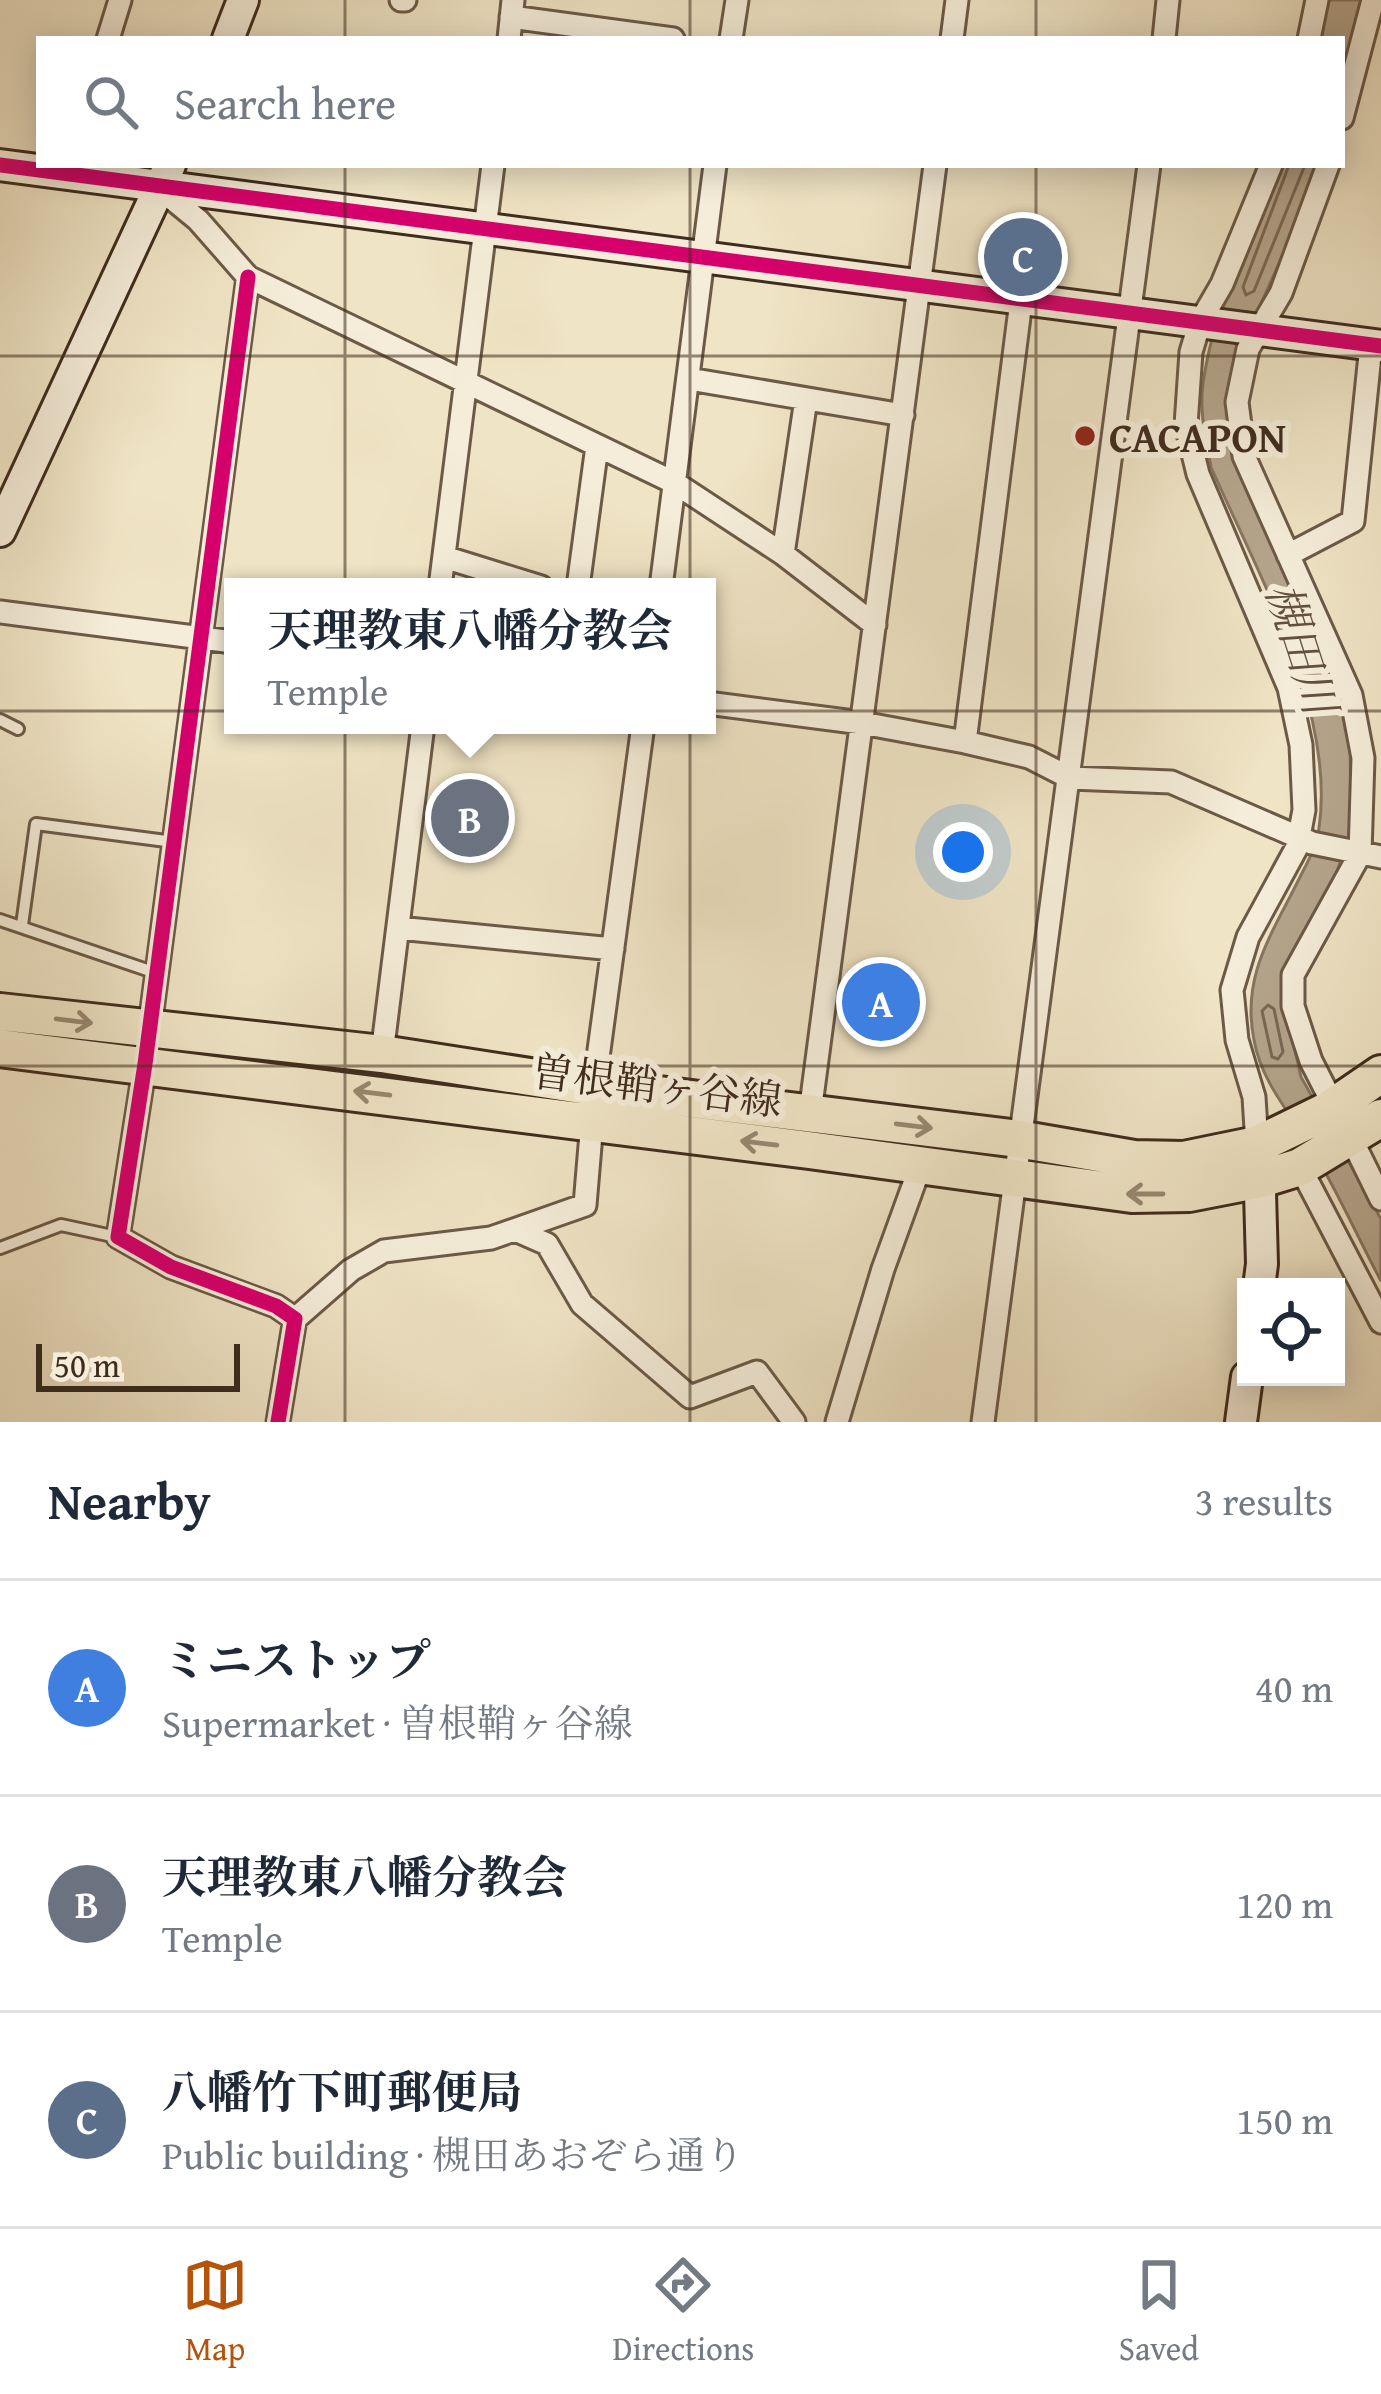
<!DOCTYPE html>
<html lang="en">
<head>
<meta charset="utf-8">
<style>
	:root { --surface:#fff; --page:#f2f2f3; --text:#1f2937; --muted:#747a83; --line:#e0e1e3; --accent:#b45309 }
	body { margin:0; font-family:"Gentium Book Plus","Noto Serif JP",serif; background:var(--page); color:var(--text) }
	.controls { position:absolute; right:36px; bottom:36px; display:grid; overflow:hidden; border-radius:0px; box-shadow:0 6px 30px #0003 }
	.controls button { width:108px; height:108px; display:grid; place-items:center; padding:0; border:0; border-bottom:3px solid var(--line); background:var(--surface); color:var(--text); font:60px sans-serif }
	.scale { position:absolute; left:36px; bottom:30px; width:204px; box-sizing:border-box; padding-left:12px; border:6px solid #402c1d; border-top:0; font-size:33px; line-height:42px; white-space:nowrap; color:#402c1d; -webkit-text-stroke:9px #f5edd9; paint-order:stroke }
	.you { position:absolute; left:963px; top:852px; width:42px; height:42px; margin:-30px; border:9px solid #fff; border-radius:50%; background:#1a73e8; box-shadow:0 0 0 18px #1a73e833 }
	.badge { display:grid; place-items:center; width:78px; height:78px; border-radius:50%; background:var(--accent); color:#fff; font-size:39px; font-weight:700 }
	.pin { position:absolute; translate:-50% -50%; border:6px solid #fff; box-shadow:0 3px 12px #0006 }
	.popup { position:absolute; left:224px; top:578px; width:492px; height:156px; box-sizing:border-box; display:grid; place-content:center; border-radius:0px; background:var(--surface); filter:drop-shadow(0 3px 9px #0005); font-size:39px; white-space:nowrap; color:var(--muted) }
	.popup b { font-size:45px; color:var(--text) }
	.popup::after { content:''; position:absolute; left:50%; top:100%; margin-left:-24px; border:24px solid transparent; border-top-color:var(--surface) }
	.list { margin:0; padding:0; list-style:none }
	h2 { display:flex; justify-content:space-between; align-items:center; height:156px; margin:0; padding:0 48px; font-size:51px }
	h2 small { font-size:39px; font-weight:400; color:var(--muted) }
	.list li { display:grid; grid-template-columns:78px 1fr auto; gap:36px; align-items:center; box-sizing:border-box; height:216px; padding:0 48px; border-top:3px solid var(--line) }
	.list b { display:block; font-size:45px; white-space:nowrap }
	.list p { margin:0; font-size:39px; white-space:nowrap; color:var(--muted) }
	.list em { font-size:39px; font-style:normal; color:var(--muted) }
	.icon { flex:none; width:66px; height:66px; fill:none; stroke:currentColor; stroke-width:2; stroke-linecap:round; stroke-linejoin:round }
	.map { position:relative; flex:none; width:1381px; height:1422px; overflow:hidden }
	.search { position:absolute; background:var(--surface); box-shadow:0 6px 30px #0003; left:36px; right:36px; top:36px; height:132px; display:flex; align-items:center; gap:30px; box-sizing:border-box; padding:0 42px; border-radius:0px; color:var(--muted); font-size:45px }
	.sheet { height:804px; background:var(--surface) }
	nav { display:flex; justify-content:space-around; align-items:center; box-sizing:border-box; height:168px; border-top:3px solid var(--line); background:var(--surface); font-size:33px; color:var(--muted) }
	nav a { display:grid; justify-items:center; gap:6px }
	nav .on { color:var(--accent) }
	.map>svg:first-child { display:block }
	.water { fill:#b4a58c; stroke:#867560; stroke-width:3 }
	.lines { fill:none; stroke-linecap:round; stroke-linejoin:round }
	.shore { stroke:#7a6854; stroke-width:3 }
	.lane-casing { stroke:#6c5a47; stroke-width:16 }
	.street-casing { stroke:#6c5a47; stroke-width:27 }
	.secondary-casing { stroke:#402c1d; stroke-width:36 }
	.primary-casing { stroke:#402c1d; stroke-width:42 }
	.lane { stroke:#f5edd9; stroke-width:10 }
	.street { stroke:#f5edd9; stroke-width:21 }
	.secondary { stroke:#f5edd9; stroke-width:30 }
	.primary { stroke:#efe4c5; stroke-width:36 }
	.cycleway-casing { stroke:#f5edd9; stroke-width:22 }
	.cycleway { stroke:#d6006c; stroke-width:15 }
	.oneway { stroke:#988871 }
	.grid { fill:none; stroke:#402c1d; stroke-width:3; stroke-opacity:0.55 }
	.poi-dot { fill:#8f2418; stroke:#f5edd9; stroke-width:4.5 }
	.labels { text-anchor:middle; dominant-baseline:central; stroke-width:12; stroke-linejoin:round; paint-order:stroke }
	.poi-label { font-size:42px; font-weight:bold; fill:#402c1d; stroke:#f5edd9; text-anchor:start }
	.street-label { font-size:42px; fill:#402c1d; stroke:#f5edd9 }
	.water-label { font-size:45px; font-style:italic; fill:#63503e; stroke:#f5edd9 }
</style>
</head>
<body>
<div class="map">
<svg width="1381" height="1422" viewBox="0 0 1381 1422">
	<rect width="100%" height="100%" fill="#efe4c5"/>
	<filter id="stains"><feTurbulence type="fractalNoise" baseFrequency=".00167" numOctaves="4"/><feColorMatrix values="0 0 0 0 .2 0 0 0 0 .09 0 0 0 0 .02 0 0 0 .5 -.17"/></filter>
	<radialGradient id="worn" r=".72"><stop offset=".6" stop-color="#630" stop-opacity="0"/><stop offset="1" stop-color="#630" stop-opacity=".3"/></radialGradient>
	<path class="water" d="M1329 0H1366L1342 90V39H1318Z
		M1279 165H1318L1286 248 1240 350 1230 393V432L1241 478 1332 670 1350 731 1351 831 1287 1016 1301 1077 1381 1219V1281C1357 1236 1336 1188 1309 1144 1288 1111 1261 1080 1254 1040 1241 976 1272 934 1299 879 1307 863 1317 846 1319 828 1336 711 1257 572 1211 467 1206 440 1199 412 1203 384 1213 309 1249 234 1279 165Z"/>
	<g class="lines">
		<path class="shore" d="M1289 165 1243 287 1246 295 1254 291 1305 165
			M1268 1005 1274 1009 1283 1052 1278 1059 1272 1057 1262 1011Z"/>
		<g class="lane-casing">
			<path id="lane" d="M0 720 18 729
				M0 920 156 973
				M22 925 36 824 174 842
				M0 1248 61 1225 117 1237"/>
		</g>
		<g class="street-casing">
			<path id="street" d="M401 0H405
				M511 17 673 39
				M108 39 120 0
				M509 39 513 0
				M731 39 737 0
				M952 39 957 0
				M1164 39 1168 0
				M1309 39 1317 0
				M1342 118 1373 0
				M1328 165 1281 293 1248 349 1237 402 1244 456 1351 695 1363 758 1360 854 1293 975V1006L1311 1061 1334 1106
				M159 188 198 220 248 277 675 483 783 554 875 625
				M248 277 145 1064 118 1237 171 1267 276 1306 295 1319 278 1422
				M689 379 903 415
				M783 554 806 399
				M1288 555 1353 521 1371 345
				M444 557 541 587
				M440 587 493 165
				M578 587 597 446
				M661 587 715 165
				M0 612 233 642
				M707 703 862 723 965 742 1029 757 1070 778 1171 782 1312 843 1381 857
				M965 742 1021 301
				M398 928 613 949
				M382 1054 423 725
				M594 1087 643 725
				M810 1113 935 165
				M1351 1138 1381 1199
				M1257 1145 1254 1097 1237 1040 1232 990 1248 937 1297 847 1304 810 1301 745 1289 688 1198 474 1186 425 1191 352 1200 322 1222 284 1271 165
				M1300 1167 1381 1322
				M515 1230 547 1244 582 1304 690 1397 757 1372 794 1422
				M295 1319 351 1270 384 1251 491 1238 585 1205 592 1122
				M837 1422 883 1269 920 1167
				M983 1422 1149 165"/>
		</g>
		<g class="secondary-casing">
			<path id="secondary" d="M228 39 243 0
				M0 165 1381 346
				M0 531 170 165
				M1259 1157 1262 1264 1259 1287
				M1241 1422 1247 1377"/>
		</g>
		<g class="primary-casing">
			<path id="primary" d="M0 1012 382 1054 594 1087 1018 1139 1134 1159 1184 1160 1257 1145 1327 1111 1381 1074
				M0 1048 809 1150 1132 1194 1189 1193 1261 1179 1300 1167 1381 1118"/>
		</g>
		<use href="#lane" class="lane"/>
		<use href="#street" class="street"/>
		<use href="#secondary" class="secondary"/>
		<use href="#primary" class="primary"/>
		<g class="cycleway-casing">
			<path id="cycleway" d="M0 165 1381 346
				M248 277 145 1064 118 1237 171 1267 276 1306 295 1319 278 1422"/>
		</g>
		<use href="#cycleway" class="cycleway"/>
	</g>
	<defs><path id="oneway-shaft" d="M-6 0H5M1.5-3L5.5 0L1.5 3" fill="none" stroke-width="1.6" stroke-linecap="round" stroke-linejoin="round" transform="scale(3)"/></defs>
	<g class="oneway">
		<use href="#oneway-shaft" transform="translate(74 1021) rotate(7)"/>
		<use href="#oneway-shaft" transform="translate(372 1093) rotate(-173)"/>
		<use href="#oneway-shaft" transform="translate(914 1126) rotate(7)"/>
		<use href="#oneway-shaft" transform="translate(759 1143) rotate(-173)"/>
		<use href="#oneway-shaft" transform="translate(1145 1194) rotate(-180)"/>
	</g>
	<path class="grid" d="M345 0V39M690 0V39M1036 0V39M345 165V1422M690 165V1422M1036 165V1422M0 356H1381M0 711H1381M0 1066H1381"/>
	<circle class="poi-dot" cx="1085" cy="436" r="12"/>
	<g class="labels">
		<g class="poi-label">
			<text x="1109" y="436">CACAPON</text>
		</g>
		<g class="street-label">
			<text transform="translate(657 1085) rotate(7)">曽根鞘ヶ谷線</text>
		</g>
		<g class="water-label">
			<text transform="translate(1302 648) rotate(72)">槻田川</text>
		</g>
	</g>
	<rect width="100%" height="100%" filter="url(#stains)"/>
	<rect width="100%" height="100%" fill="url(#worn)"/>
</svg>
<div class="controls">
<button><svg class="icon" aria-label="locate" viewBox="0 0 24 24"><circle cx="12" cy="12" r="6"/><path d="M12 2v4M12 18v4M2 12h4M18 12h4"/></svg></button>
</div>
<div class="scale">50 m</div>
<div class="you"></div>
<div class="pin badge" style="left:881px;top:1002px;background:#3f7fe0">A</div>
<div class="pin badge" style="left:470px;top:818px;background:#6b7280">B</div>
<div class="popup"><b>天理教東八幡分教会</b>Temple</div>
<div class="pin badge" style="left:1023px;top:257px;background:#5c6f8a">C</div>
<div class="search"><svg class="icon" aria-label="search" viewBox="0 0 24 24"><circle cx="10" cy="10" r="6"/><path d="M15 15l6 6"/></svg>Search here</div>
</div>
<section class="sheet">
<h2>Nearby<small>3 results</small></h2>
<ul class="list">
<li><span class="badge" style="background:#3f7fe0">A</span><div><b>ミニストップ</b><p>Supermarket · 曽根鞘ヶ谷線</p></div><em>40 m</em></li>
<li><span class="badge" style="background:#6b7280">B</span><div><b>天理教東八幡分教会</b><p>Temple</p></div><em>120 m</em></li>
<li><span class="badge" style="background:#5c6f8a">C</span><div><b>八幡竹下町郵便局</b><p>Public building · 槻田あおぞら通り</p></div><em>150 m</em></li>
</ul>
</section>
<nav>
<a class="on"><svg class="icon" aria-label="map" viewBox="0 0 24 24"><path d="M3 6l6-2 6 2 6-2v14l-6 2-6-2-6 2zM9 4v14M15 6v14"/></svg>Map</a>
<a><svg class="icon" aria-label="directions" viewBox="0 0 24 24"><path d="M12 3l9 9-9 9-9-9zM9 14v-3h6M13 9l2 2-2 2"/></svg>Directions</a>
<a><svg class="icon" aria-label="saved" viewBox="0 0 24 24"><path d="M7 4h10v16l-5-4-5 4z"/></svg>Saved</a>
</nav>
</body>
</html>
